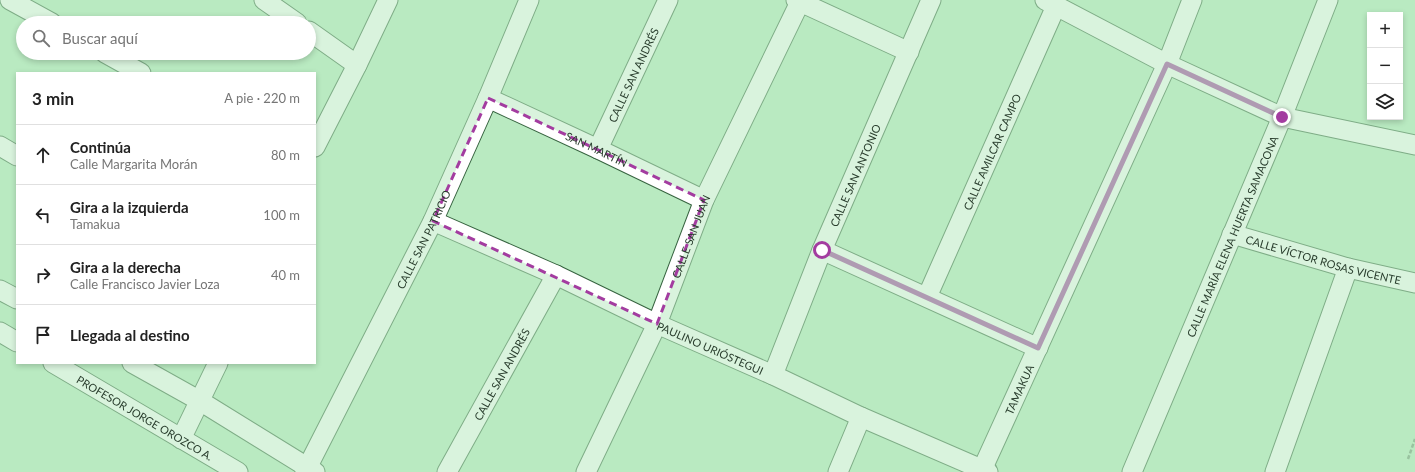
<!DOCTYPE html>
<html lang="es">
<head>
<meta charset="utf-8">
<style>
	:root { --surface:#fff; --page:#f2f2f2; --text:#222; --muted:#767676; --line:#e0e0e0 }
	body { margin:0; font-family:Lato,sans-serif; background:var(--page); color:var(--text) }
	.controls { position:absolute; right:12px; top:12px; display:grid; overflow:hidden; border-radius:0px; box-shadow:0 2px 6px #0003 }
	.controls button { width:36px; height:36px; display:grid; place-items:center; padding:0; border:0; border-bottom:1px solid var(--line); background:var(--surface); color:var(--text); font:20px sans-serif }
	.stop { position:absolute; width:12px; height:12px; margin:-9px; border:3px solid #a33ca0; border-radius:50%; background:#fff }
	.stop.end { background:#a33ca0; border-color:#fff; box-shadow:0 1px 4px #0008 }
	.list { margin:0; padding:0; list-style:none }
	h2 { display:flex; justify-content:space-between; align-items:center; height:52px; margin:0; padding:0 16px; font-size:17px }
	h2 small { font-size:13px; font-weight:400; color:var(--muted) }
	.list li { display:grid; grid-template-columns:26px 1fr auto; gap:12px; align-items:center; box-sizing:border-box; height:60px; padding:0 16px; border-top:1px solid var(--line) }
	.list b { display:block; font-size:15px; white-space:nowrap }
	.list p { margin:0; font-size:13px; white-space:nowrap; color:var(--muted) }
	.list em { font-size:13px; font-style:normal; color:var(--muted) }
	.icon { flex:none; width:22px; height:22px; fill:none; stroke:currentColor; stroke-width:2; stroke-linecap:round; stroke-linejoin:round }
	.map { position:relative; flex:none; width:1415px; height:472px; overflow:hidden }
	.search { position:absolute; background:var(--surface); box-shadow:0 2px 6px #0003; left:16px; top:16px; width:300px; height:44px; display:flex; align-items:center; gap:10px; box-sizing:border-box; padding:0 14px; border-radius:22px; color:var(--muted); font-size:15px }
	.panel { position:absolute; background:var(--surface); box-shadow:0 2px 6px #0003; left:16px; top:72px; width:300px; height:292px; border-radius:0px }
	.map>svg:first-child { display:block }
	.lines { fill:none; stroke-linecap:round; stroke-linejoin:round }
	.minor-casing { stroke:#376440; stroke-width:21 }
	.path { stroke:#719477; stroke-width:2.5; stroke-dasharray:4 2; stroke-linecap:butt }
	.minor { stroke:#fff; stroke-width:19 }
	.route { stroke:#a33ca0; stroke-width:5 }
	.marked { fill:none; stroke:#a33ca0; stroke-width:3; stroke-dasharray:8 5; stroke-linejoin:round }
	.labels { text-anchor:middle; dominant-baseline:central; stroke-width:4; stroke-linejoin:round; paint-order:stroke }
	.street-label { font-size:11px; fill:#2a3e2e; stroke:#f9fefa }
</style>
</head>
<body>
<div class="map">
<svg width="1415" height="472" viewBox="0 0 1415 472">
	<rect width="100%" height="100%" fill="#b9eac1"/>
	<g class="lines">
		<g class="minor-casing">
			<g id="minor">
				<path d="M10 0 52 23"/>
				<path d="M264 0 297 23"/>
				<path d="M796 0 909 52"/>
				<path d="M1045 0 1167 64 1282 117 1415 145"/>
				<path d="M309 31 357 65"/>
				<path d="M105 53 141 73"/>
				<path id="s1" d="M488 98 598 149 704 200"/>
				<path d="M0 146 17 156"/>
				<path d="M315 147 357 65 388 0"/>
				<path id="s2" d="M598 149 668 0"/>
				<path id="s3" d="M433 221 556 275 657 324 773 375 861 417 988 472"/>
				<path id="s4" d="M1232 234 1348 268 1415 283"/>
				<path d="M822 250 1038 348"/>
				<path d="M0 290 17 299"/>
				<path id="s5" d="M927 297 1056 6"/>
				<path d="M0 332 17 342"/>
				<path id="s6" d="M53 363 238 472"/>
				<path d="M132 363 200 401 315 472"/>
				<path id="s7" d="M773 375 822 250 931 0"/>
				<path d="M181 439 218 363"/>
				<path id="s8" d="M305 472 433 221 488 98 529 0"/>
				<path id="s9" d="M447 472 556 275"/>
				<path id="s10" d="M586 472 657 324 704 200 800 2"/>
				<path d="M838 472 861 417"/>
				<path id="s11" d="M981 472 1167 64 1192 0"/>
				<path id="s12" d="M1132 472 1282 117 1328 0"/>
				<path d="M1275 472 1348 268"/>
			</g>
		</g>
		<path class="path" d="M1408 459 1415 439"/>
		<use href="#minor" class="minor"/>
	</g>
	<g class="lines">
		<path class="route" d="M822 250 1038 348 1167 64 1282 117"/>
	</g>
	<path d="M0 0H1415V472H0ZM488 98 704 200 657 324 433 221Z" fill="#b9eac1" fill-opacity=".55" fill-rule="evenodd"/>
	<path class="marked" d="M488 98 704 200 657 324 433 221Z"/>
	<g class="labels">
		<g class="street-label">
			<text stroke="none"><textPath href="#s2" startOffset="82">CALLE SAN ANDRÉS</textPath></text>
			<text stroke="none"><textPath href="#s1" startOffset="120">SAN MARTÍN</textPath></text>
			<text stroke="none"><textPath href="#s5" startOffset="159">CALLE AMILCAR CAMPO</textPath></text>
			<text stroke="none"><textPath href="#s7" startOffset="216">CALLE SAN ANTONIO</textPath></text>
			<text stroke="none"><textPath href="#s10" startOffset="258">CALLE SAN JUAN</textPath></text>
			<text stroke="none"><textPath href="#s12" startOffset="256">CALLE MARÍA ELENA HUERTA SAMACONA</textPath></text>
			<text stroke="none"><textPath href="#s8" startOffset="261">CALLE SAN PATRICIO</textPath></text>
			<text stroke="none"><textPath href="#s4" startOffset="95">CALLE VÍCTOR ROSAS VICENTE</textPath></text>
			<text stroke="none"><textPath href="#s3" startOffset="305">PAULINO URIÓSTEGUI</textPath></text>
			<text stroke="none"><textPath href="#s9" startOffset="112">CALLE SAN ANDRÉS</textPath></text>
			<text stroke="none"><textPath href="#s11" startOffset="91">TAMAKUA</textPath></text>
			<text stroke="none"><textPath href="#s6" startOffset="107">PROFESOR JORGE OROZCO A.</textPath></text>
		</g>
	</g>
</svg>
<div class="controls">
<button>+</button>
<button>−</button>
<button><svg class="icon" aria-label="layers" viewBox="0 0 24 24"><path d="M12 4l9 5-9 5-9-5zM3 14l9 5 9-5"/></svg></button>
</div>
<div class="stop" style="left:822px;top:250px"></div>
<div class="stop end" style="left:1282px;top:117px"></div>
<div class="search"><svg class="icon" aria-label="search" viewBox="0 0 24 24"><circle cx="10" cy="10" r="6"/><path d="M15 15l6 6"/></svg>Buscar aquí</div>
<section class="panel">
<h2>3 min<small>A pie · 220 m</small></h2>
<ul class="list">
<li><svg class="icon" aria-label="ahead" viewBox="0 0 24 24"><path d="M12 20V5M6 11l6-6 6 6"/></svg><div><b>Continúa</b><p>Calle Margarita Morán</p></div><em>80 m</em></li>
<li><svg class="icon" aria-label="left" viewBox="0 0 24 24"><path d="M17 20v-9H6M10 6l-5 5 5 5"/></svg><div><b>Gira a la izquierda</b><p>Tamakua</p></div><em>100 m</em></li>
<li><svg class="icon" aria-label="right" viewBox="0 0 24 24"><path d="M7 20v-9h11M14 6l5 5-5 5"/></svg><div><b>Gira a la derecha</b><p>Calle Francisco Javier Loza</p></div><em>40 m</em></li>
<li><svg class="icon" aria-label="arrive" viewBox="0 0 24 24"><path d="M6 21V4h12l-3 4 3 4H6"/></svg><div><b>Llegada al destino</b></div></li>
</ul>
</section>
</div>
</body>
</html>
